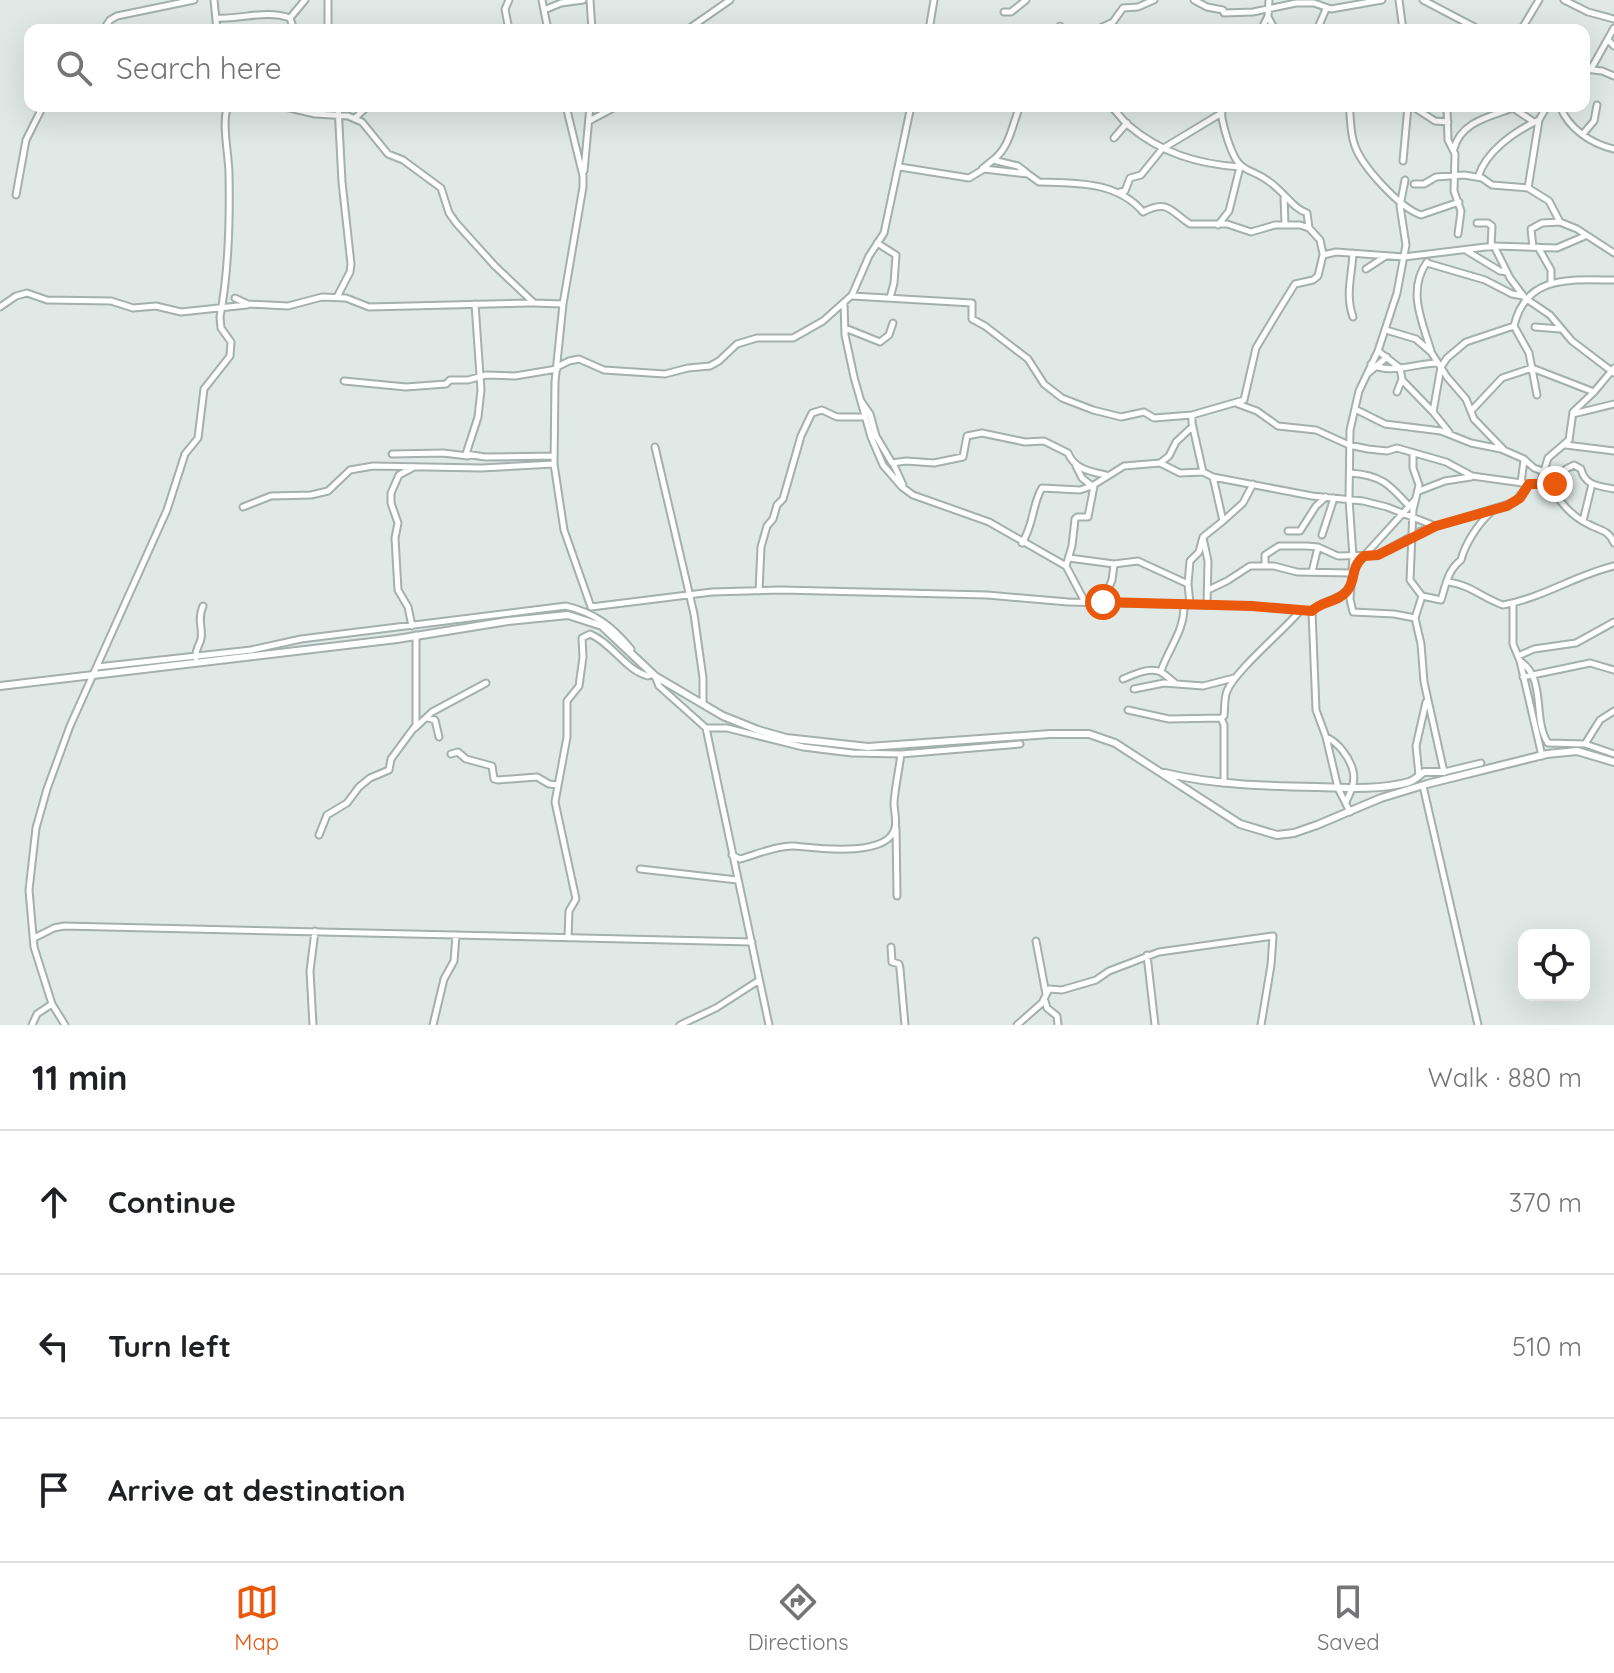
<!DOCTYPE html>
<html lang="en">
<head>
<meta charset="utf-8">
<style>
	:root { --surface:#fff; --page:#f2f2f2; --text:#202124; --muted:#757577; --line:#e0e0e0; --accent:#ea580c }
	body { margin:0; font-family:Quicksand,sans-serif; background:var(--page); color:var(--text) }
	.controls { position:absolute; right:24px; bottom:24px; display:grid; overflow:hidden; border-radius:16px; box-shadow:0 8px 32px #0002 }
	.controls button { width:72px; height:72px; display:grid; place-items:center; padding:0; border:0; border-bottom:2px solid var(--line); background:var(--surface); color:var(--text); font:40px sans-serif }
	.stop { position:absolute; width:24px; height:24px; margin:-18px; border:6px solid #ea580c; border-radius:50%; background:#fff }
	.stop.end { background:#ea580c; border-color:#fff; box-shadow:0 2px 8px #0008 }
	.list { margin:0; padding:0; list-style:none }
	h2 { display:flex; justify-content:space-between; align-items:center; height:104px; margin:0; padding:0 32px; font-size:34px }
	h2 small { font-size:26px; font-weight:400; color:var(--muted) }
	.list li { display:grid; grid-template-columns:52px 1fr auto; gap:24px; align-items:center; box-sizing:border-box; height:144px; padding:0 32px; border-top:2px solid var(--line) }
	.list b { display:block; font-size:30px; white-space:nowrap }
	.list em { font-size:26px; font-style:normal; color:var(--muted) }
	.icon { flex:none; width:44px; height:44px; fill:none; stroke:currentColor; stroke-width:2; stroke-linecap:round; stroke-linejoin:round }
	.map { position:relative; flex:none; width:1614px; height:1025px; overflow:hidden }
	.search { position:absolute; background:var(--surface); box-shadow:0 8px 32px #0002; left:24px; right:24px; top:24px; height:88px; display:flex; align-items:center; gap:20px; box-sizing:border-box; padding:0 28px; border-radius:16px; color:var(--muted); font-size:30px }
	.sheet { height:536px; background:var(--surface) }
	nav { display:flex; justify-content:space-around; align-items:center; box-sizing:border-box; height:112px; border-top:2px solid var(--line); background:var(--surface); font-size:22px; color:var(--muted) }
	nav a { display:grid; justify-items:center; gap:4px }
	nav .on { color:var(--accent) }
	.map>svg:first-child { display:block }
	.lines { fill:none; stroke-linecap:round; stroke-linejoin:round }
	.minor-casing { stroke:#a3b0ad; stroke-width:9 }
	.tertiary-casing { stroke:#a3b0ad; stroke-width:10 }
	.minor { stroke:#fff; stroke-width:5 }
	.tertiary { stroke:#fff; stroke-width:6 }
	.route { stroke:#ea580c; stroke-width:10 }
</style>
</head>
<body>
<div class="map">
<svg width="1614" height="1025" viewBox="0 0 1614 1025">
	<rect width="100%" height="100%" fill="#e0e9e6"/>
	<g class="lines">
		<g class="minor-casing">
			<path id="minor" d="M214 0 217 30
				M509 0 505 9 509 30
				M542 0 548 30
				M590 0 592 30
				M1194 0 1207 7 1223 10 1224 13 1253 12 1296 3H1314L1331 9 1382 0
				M1399 0 1403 30
				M1423 0 1480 30
				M1564 0 1588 12 1614 19
				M544 10 561 3 583 0
				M1004 12H1011L1026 0
				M1268 17 1275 30
				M216 18C240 20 266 9 290 18L294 30
				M290 18 305 0
				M1060 26 1061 30
				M103 30 110 20 117 16 194 0
				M328 30V0
				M687 30 730 0
				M929 30 934 0
				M1096 30 1113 22 1123 8 1138 7 1154 0
				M1261 30 1268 16 1269 0
				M1317 30 1326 9
				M1521 30 1539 0
				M1608 40 1614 46
				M1584 69 1602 71 1614 76
				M1591 69 1614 28
				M281 106 315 114 348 116 362 122 388 154 403 160 441 188 449 213 457 224 495 266 534 303 563 304
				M566 106 583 176V187L563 304 555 382 554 464 564 530 591 607
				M1110 106C1117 111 1121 119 1128 125 1161 153 1197 164 1240 167L1229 211 1218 225
				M1223 106C1220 115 1223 122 1225 131 1240 184 1248 160 1278 189 1288 198 1295 209 1307 213L1309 228 1320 240 1323 254
				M1349 106C1351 118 1350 132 1354 143 1360 165 1400 208 1421 215L1459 202
				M1412 106 1435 121 1448 122
				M1447 106 1448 140 1455 154 1454 191 1461 211 1458 234
				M1560 106C1568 128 1591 144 1614 149
				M1513 108 1534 122
				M355 118 368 106
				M589 121 617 106
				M1583 134 1594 121 1597 105
				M1114 138 1127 123
				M1454 149C1461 120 1494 116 1518 106
				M993 160C1010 147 1012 125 1020 106
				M1403 161 1408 106
				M900 167 969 178 984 169 1028 174 1039 182C1075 183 1117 181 1143 212 1168 199 1170 211 1190 224H1227L1251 232 1275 225H1300L1309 228
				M982 169 993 160 1018 166 1027 173
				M584 171 590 106
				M1478 177C1486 151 1515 131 1539 120
				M1405 180 1400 206 1406 245 1397 293 1378 351 1359 391 1350 430 1349 499 1353 557 1350 599 1353 612 1394 614 1415 618 1422 596 1410 580 1413 510 1419 485 1413 468V454
				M1414 184H1424L1436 177 1464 175 1482 178 1492 185 1528 188 1549 201 1560 222 1577 229 1614 253
				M1528 188 1539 120 1547 106
				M1120 192 1125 191 1130 178 1141 175 1162 149 1220 114
				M16 195 26 140 43 106
				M1284 197 1285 224
				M1477 223H1488L1492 226 1491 247
				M877 243 896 255 894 283 890 298
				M1494 246 1510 278 1525 298 1550 315 1572 341 1614 373
				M1533 247 1531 229 1542 223 1560 222
				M1538 247 1551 270V283
				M1467 251 1500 271 1507 272
				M1427 262C1407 290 1422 321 1431 351
				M1427 263 1485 280 1512 294 1523 296
				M1366 269 1386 256
				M852 296 972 303V319L985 326 1028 359 1044 384 1062 398 1093 410 1121 417 1144 412 1154 418 1192 415
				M337 297 350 272 351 264 342 182 338 106
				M235 298 248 304 288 306 322 297 346 298 369 307 532 303
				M844 303 845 335 854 377 871 437 883 465 902 487 913 495 989 522 1066 566 1085 602
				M475 304 481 390 478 417 466 454 485 457 554 456
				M0 307 16 296 27 293 47 300 111 301 133 308 156 306 181 312 247 305
				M1353 317C1345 294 1352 276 1353 253
				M1535 327 1560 329
				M845 328 880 342 889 335 893 323
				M1386 330 1416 339 1431 352 1447 377 1466 399 1474 419 1504 450
				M1378 351 1400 368 1402 379 1397 392
				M1371 364C1390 375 1417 363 1437 363
				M557 367 569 361 579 359 604 370 665 374 688 368 710 366 719 361 737 344 757 338H793L823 321 852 295 869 256 884 233 911 106
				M1367 374 1387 357
				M1402 380 1433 412
				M344 381 406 387 446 384 450 380H468L486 375 515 376 557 369
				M1537 395 1529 353 1514 326C1526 274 1571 280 1614 280
				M861 401 870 414 876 436 892 463 906 461 934 463 963 457 967 436 982 433 1025 442 1044 441 1068 453C1074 469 1091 472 1106 475
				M1238 404 1257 411 1278 426 1316 430 1349 445 1368 449 1387 451 1397 448 1446 462 1472 476 1529 484H1555L1563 481 1561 478 1534 468 1524 459 1501 449 1471 443 1441 431 1385 424 1355 409
				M1471 411 1502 378 1532 368 1594 392
				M1573 414 1614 404
				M1449 432 1433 412 1441 367 1447 358 1466 342 1514 326
				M1566 445 1614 451
				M655 447 694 614 703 678V704
				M392 454 443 453 468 456
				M893 463 903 485
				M1160 463 1180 473 1203 472
				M1076 466 1082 478 1092 486
				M1350 473C1381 475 1389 484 1409 506
				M1213 477 1312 496 1363 501 1387 507 1435 526
				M1559 477 1566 469 1574 465 1581 469C1585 486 1599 486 1614 489
				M1521 483 1524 460
				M1540 484 1548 458 1569 440 1573 412 1594 392 1614 368
				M1552 484C1556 500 1573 517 1588 524 1600 531 1608 529 1614 543
				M1419 491 1445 481 1471 477
				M243 507 271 496 311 495 328 491 350 470 373 466 481 468 554 464
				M1223 521 1243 503 1253 484
				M1583 521 1592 484
				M1288 531H1300L1316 506 1326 497
				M1322 535 1334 498
				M1203 538 1208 561 1207 605
				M1022 543C1034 525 1032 504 1042 488L1080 490 1092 486 1124 466 1160 463 1169 456 1176 442 1192 427
				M1069 558 1114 564 1138 561 1188 584 1190 604
				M1066 566 1072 546 1075 519 1077 517H1088L1094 486
				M1265 566V555L1279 546H1306L1318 547 1338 556 1378 555 1421 531 1515 502 1529 484
				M1354 567 1414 501
				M1312 572 1318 547
				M1449 582C1470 585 1483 598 1503 605 1542 598 1576 575 1614 566
				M1188 584 1190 561 1199 552 1203 537 1223 521 1213 477 1203 472 1192 423V415L1244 400 1256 348 1277 313 1295 284 1313 280 1318 276 1323 255 1336 252 1404 257 1494 246 1557 248 1585 236
				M1208 590 1227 581 1250 566H1274L1297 572 1352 573
				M759 591 761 547 767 526 773 519 777 505 783 499 801 436 812 413 822 410 837 417H864
				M1422 596 1441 600C1446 584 1448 570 1461 560 1465 544 1478 524 1490 513
				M1103 602 1112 580 1114 565
				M1513 603V644L1520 661 1542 756
				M591 607 712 592 781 590 987 595 1068 602 1252 606 1312 611C1323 599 1341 601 1350 587
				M1312 611 1316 710 1326 737 1338 788 1350 812
				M1415 618 1421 644 1424 682 1444 772 1481 763
				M412 626 408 607 398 590 395 538 398 523 391 503V493L399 475 414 467
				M1518 656 1534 649 1576 643 1614 622
				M196 658C195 649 199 647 201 639 203 627 197 620 203 606
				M1520 661C1547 679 1532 719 1548 743L1585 744 1600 720 1614 711
				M97 667 251 650 301 639 566 606C595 613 612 626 631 649
				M1161 671C1169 647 1185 631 1184 604
				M655 676 659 686 706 728 769 1025
				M1523 677 1590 663 1614 670
				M1123 679C1133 675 1147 668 1158 671 1163 672 1170 679 1175 683
				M1134 689 1164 683 1203 686 1234 678
				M1128 710 1169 719 1221 718
				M428 718 435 720 439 737
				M415 728 432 712 486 683
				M706 728H727L803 747 852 753 901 754 1020 744
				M1326 737C1338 742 1350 758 1353 771 1356 782 1350 793 1346 802
				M1585 744 1614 754
				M451 754 458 752 466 759 492 766 494 779 498 780 537 777 549 784 558 785
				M1419 775 1416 746 1426 702
				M1224 783V725L1221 718 1224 716C1225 708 1224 698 1227 691 1235 671 1283 631 1300 611
				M1423 786 1478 1025
				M896 828 897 896
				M319 835 327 815 347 803 359 787 370 778 389 770 391 759 416 725V635
				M732 855 740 859C755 855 778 845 794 846 816 848 888 858 895 828 897 820 894 811 894 803 895 787 899 770 901 754
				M640 869 737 880
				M34 938 54 928 64 926 752 942
				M568 938 569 911 576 899 555 802 567 737V701L579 686 583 657 582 638 590 634C612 643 625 670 648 676L653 674
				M1036 941 1046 994
				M891 947 892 962 899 964 900 969 905 1025
				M1147 955 1155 1025
				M1045 1001 1047 1008 1057 1016 1058 1025
				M32 1025 37 1014 52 1004
				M65 1025 52 1004 34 947 29 890 36 828 47 789 70 726 167 510 185 454 198 438 204 389 230 356 231 342 221 328 220 317C229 270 230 222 229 174 229 156 221 121 228 106
				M313 1025 310 971 315 931
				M433 1025 444 979 454 961 456 935
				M680 1025 716 1008 758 981
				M1017 1025 1042 1003 1049 989 1062 990 1096 980 1109 971 1159 952 1273 936 1271 965 1261 1025"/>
		</g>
		<g class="tertiary-casing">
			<path id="tertiary" d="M0 686 397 639 508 621 568 615 602 626 655 676 723 716 758 730 786 738 868 747 1050 734H1089L1115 743 1240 824 1277 835 1294 833 1317 825 1381 798 1427 784 1547 754 1577 751 1614 762
				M1165 773C1215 785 1266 786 1317 787 1346 788 1382 790 1409 782 1415 780 1418 776 1424 772H1444"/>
		</g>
		<use href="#minor" class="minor"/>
		<use href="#tertiary" class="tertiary"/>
	</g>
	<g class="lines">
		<path class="route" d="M1103 602 1252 606 1312 611C1321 601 1339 602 1347 591 1357 579 1349 569 1364 556L1378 555 1436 526 1507 506 1520 498 1529 484H1555"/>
	</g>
</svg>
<div class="controls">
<button><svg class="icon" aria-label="locate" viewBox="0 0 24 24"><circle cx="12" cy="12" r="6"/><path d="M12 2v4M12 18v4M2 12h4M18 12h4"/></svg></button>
</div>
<div class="stop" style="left:1103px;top:602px"></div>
<div class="stop end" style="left:1555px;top:484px"></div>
<div class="search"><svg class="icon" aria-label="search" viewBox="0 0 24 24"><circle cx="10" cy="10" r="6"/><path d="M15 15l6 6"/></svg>Search here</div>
</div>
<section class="sheet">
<h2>11 min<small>Walk · 880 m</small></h2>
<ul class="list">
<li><svg class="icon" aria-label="ahead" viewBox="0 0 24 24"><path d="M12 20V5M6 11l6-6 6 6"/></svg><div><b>Continue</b></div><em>370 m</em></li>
<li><svg class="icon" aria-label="left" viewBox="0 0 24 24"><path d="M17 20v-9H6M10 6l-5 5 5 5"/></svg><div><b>Turn left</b></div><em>510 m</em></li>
<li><svg class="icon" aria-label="arrive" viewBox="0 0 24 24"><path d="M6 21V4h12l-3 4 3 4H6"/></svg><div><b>Arrive at destination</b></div></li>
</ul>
</section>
<nav>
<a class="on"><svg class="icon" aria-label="map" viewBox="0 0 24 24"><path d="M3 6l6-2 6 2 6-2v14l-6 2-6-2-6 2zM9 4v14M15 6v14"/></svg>Map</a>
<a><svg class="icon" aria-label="directions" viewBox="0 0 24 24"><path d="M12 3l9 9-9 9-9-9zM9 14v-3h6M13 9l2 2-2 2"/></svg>Directions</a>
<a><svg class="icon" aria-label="saved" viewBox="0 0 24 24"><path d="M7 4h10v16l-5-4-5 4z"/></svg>Saved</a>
</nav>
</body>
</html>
